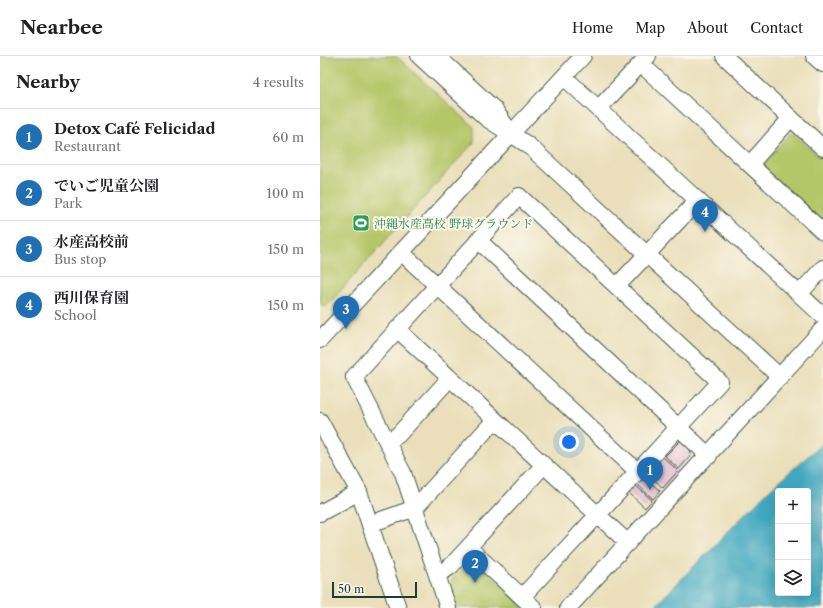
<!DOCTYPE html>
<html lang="en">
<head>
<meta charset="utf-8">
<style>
	:root { --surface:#fff; --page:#f6f6f6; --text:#202124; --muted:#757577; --line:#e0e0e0; --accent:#1f6fb2 }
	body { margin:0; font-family:"Libre Caslon Text","Noto Serif JP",serif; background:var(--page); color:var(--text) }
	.controls { position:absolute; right:12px; bottom:12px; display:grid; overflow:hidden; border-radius:4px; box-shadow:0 4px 16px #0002 }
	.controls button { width:36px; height:36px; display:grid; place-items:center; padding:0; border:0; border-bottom:1px solid var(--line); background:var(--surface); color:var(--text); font:20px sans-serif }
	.scale { position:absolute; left:12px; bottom:10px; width:85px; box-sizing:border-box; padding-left:4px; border:2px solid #1f3d34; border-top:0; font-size:11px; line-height:14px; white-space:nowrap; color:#1f3d34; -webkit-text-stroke:3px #fbf7ec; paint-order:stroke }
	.you { position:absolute; left:249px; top:386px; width:14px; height:14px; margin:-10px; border:3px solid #fff; border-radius:50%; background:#1a73e8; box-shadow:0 0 0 6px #1a73e833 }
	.badge { display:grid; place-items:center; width:26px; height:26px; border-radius:50%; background:var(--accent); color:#fff; font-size:13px; font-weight:700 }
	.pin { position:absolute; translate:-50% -33px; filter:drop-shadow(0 1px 2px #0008) }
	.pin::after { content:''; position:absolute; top:21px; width:14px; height:12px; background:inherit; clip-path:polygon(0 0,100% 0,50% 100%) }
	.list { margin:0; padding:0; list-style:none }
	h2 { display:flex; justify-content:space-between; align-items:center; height:52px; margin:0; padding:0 16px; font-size:17px }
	h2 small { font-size:13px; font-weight:400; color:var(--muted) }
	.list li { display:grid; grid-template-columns:26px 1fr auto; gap:12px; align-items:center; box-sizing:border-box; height:56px; padding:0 16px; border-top:1px solid var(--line) }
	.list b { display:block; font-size:15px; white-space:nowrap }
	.list p { margin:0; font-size:13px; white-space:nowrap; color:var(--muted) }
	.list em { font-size:13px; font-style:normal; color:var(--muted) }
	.icon { flex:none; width:22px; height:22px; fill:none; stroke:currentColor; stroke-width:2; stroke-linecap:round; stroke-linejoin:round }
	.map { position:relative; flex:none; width:503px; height:552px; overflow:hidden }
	header { display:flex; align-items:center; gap:24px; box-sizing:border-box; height:56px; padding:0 20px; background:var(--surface); border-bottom:1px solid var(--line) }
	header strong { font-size:19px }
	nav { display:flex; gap:22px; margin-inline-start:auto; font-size:14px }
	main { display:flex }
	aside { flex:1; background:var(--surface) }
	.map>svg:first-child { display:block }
	.green { fill:#b5c668; stroke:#6a824e }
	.water { fill:#40a8c0; stroke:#30727a; fill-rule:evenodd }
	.building { fill:#d9adca }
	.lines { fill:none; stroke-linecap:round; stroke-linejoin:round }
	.minor-casing { stroke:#3d5548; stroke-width:18 }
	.minor { stroke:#fff; stroke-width:16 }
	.labels { text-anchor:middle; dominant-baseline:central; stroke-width:4; stroke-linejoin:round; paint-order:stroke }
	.leisure-label { font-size:12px; fill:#27864d; stroke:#fbf7ec; text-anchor:start }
</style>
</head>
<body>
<header>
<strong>Nearbee</strong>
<nav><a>Home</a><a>Map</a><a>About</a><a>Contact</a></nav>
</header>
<main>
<aside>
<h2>Nearby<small>4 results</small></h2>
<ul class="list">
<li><span class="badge">1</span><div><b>Detox Café Felicidad</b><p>Restaurant</p></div><em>60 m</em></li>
<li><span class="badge">2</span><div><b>でいご児童公園</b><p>Park</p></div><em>100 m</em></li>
<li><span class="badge">3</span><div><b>水産高校前</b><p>Bus stop</p></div><em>150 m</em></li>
<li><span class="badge">4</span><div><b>西川保育園</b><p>School</p></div><em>150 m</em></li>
</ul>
</aside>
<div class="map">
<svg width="503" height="552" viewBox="0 0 503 552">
	<rect width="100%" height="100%" fill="#fbf7ec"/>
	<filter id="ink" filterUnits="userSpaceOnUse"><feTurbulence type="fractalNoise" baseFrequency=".025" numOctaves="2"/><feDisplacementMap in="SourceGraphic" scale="8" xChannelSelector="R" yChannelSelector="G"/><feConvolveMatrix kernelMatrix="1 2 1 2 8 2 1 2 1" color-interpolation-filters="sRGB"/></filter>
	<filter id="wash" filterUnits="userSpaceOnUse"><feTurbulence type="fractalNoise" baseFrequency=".012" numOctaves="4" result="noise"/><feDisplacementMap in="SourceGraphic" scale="16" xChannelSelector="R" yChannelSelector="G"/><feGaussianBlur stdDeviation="0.9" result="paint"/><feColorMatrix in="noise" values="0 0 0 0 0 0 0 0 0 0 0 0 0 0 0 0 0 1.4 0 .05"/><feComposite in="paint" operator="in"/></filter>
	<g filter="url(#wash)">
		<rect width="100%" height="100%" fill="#eadfba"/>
		<path class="green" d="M0 0H76L154 71V86L5 252 0 247Z
			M472 76 503 105V171L439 113Z
			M152 501 205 552H136L128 533 134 520Z"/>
		<path class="water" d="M503 387V552H333L448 435ZM458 435H488V537H458Z"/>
		<g id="blocks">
			<path class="building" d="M361 384 370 392 371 399 359 413 345 400Z
				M341 399 358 415 343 432 325 415Z
				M322 419 340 435 333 443 315 426Z
				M314 428 332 444 325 452 307 435Z"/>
		</g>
	</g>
	<g filter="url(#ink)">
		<use href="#blocks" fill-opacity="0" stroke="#3d5548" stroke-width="1"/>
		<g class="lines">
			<g class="minor-casing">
				<path id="minor" d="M99 0 166 62 208 89 460 321
					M117 0 174 53 188 73
					M404 0 503 92
					M494 0 503 8
					M321 8 503 176
					M244 21 503 260
					M279 52 328 0
					M430 108 471 62
					M158 184 389 400
					M81 196 318 416
					M297 230 378 144
					M479 238 503 212
					M77 273 308 487
					M0 284 263 0
					M0 365 39 436 78 552
					M67 386 78 379 130 322
					M0 457 39 436
					M50 468 95 452 175 364
					M149 492 214 552
					M118 519 131 510 224 409
					M128 552 83 417 34 321 199 140 400 326 202 541
					M248 552 503 273"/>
			</g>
			<use href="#minor" class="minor"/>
		</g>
	</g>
	<defs>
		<g id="stadium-square" transform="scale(0.9)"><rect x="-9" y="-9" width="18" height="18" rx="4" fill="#2e9e5b" stroke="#fbf7ec"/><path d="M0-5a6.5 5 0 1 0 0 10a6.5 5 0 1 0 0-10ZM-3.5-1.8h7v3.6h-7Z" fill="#fff"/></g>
	</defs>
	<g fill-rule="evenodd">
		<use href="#stadium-square" x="41" y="167"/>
	</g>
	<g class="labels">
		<g class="leisure-label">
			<text x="54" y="167">沖縄水産高校 野球グラウンド</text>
		</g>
	</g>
</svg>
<div class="controls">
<button>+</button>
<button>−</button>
<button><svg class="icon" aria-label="layers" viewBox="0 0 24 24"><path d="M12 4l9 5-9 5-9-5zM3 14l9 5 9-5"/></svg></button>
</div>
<div class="scale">50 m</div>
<div class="you"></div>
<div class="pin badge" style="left:330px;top:434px">1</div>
<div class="pin badge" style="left:155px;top:527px">2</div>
<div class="pin badge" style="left:26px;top:273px">3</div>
<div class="pin badge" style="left:385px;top:176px">4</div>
</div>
</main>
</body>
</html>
